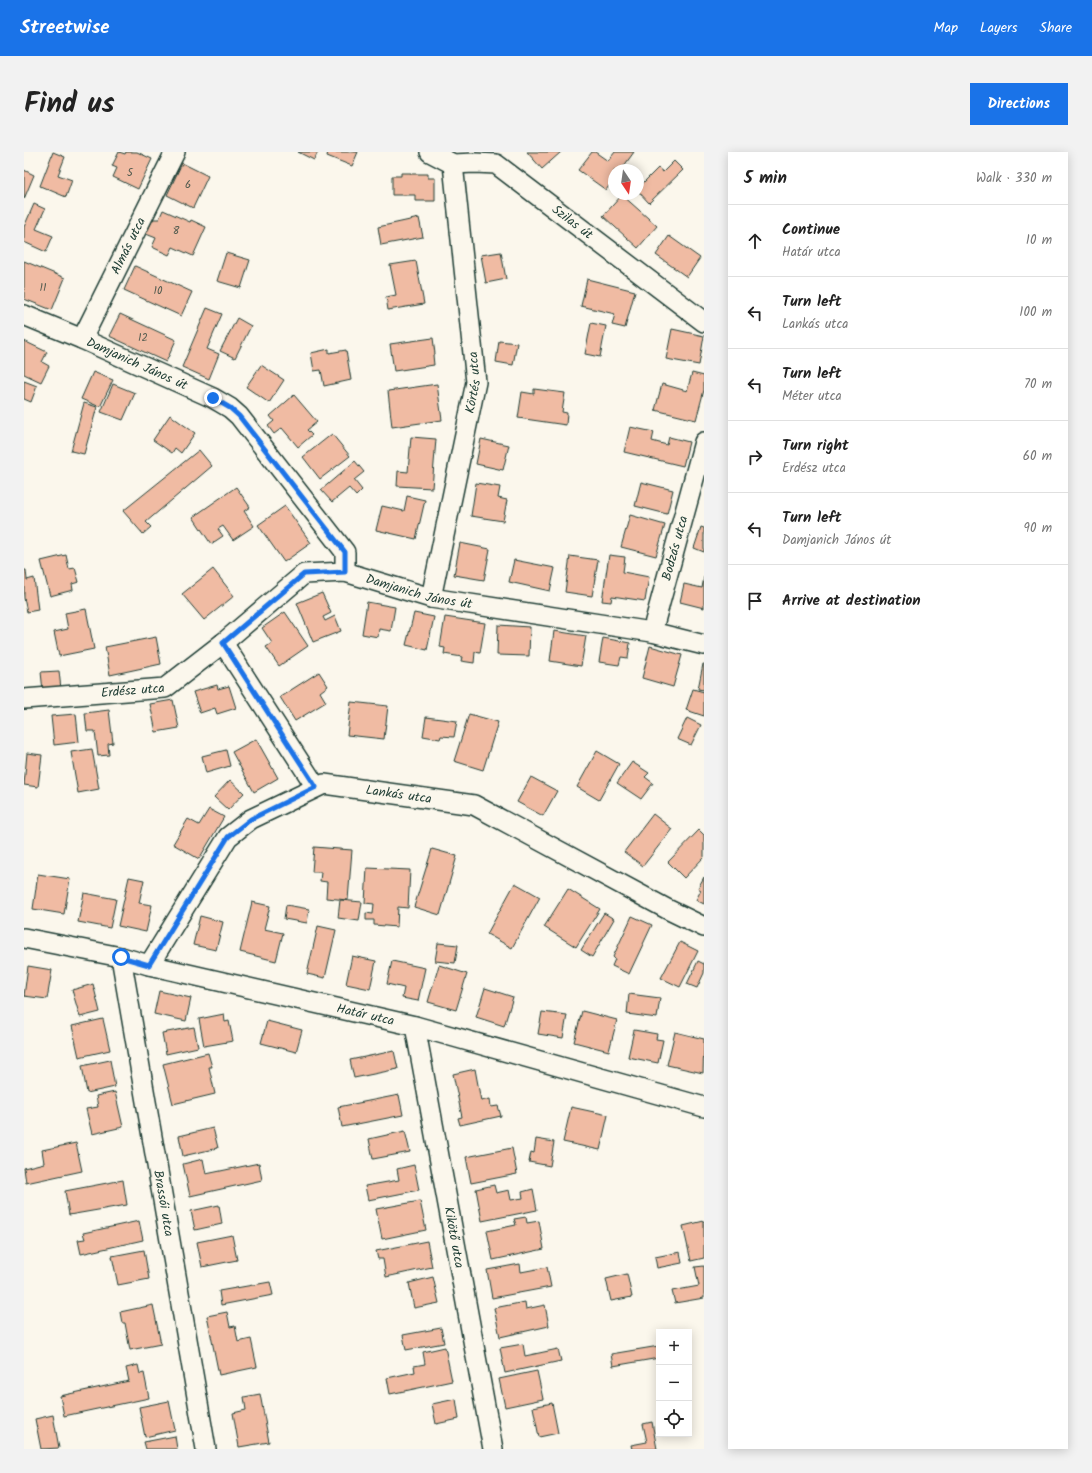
<!DOCTYPE html>
<html lang="en">
<head>
<meta charset="utf-8">
<style>
	:root { --surface:#fff; --page:#f2f2f2; --text:#222; --muted:#767676; --line:#e0e0e0; --accent:#1a73e8 }
	body { margin:0; font-family:Kalam,sans-serif; background:var(--page); color:var(--text) }
	.controls { position:absolute; right:12px; bottom:12px; display:grid; overflow:hidden; border-radius:0px; box-shadow:0 2px 10px #0003 }
	.controls button { width:36px; height:36px; display:grid; place-items:center; padding:0; border:0; border-bottom:1px solid var(--line); background:var(--surface); color:var(--text); font:20px sans-serif }
	.compass { position:absolute; left:584px; top:12px; width:36px; height:36px; border-radius:50%; background:var(--surface); box-shadow:0 2px 10px #0003; rotate:167deg }
	.stop { position:absolute; width:12px; height:12px; margin:-9px; border:3px solid #1a73e8; border-radius:50%; background:#fff }
	.stop.end { background:#1a73e8; border-color:#fff; box-shadow:0 1px 4px #0008 }
	.list { margin:0; padding:0; list-style:none }
	h2 { display:flex; justify-content:space-between; align-items:center; height:52px; margin:0; padding:0 16px; font-size:17px }
	h2 small { font-size:13px; font-weight:400; color:var(--muted) }
	.list li { display:grid; grid-template-columns:26px 1fr auto; gap:12px; align-items:center; box-sizing:border-box; height:72px; padding:0 16px; border-top:1px solid var(--line) }
	.list b { display:block; font-size:15px; white-space:nowrap }
	.list p { margin:0; font-size:13px; white-space:nowrap; color:var(--muted) }
	.list em { font-size:13px; font-style:normal; color:var(--muted) }
	.icon { flex:none; width:22px; height:22px; fill:none; stroke:currentColor; stroke-width:2; stroke-linecap:round; stroke-linejoin:round }
	.map { position:relative; flex:none; width:680px; height:1297px; overflow:hidden; border-radius:0px }
	header { display:flex; align-items:center; gap:24px; box-sizing:border-box; height:56px; padding:0 20px; background:var(--accent); color:#fff }
	header strong { font-size:19px }
	nav { display:flex; gap:22px; margin-inline-start:auto; font-size:14px }
	.intro { display:flex; align-items:center; justify-content:space-between; box-sizing:border-box; height:96px; padding:0 24px }
	h1 { margin:0; font-size:28px }
	.button { padding:10px 18px; border-radius:0px; background:var(--accent); color:#fff; font-size:14px; font-weight:700 }
	main { display:flex; gap:24px; padding:0 24px }
	aside { flex:1; background:var(--surface); border-radius:0px; box-shadow:0 2px 10px #0003 }
	.map>svg:first-child { display:block }
	.building { fill:#f0bba3; stroke:#1f3d34 }
	.lines { fill:none; stroke-linecap:round; stroke-linejoin:round }
	.street-casing { stroke:#1f3d34; stroke-width:22 }
	.street { stroke:#fbf7ec; stroke-width:19 }
	.route { stroke:#1a73e8; stroke-width:5 }
	.labels { text-anchor:middle; dominant-baseline:central; stroke-width:4; stroke-linejoin:round; paint-order:stroke }
	.number-label { font-size:11px; fill:#535c50 }
	.street-label { font-size:13px; fill:#1f3d34; stroke:#fbf7ec }
</style>
</head>
<body>
<header>
<strong>Streetwise</strong>
<nav><a>Map</a><a>Layers</a><a>Share</a></nav>
</header>
<div class="intro"><h1>Find us</h1><a class="button">Directions</a></div>
<main>
<div class="map">
<svg width="680" height="1297" viewBox="0 0 680 1297">
	<rect width="100%" height="100%" fill="#fbf7ec"/>
	<filter id="ink" filterUnits="userSpaceOnUse"><feTurbulence type="fractalNoise" baseFrequency=".025" numOctaves="2"/><feDisplacementMap in="SourceGraphic" scale="8" xChannelSelector="R" yChannelSelector="G"/><feConvolveMatrix kernelMatrix="1 2 1 2 8 2 1 2 1" color-interpolation-filters="sRGB"/></filter>
	<g filter="url(#ink)">
		<path class="building" d="M29 0 41 5 34 23 48 28 42 45 16 34Z
			M95 0 101 2 102 0H113L128 7 114 37 89 25 93 16 88 14Z
			M274 0H294L290 8Z
			M304 0H334L328 14 303 4Z
			M503 0H537L518 17Z
			M568 0H571L584 9 591 0H610L597 18H590V27L582 38 554 18Z
			M650 9 659 18 625 51 614 39V36L634 16 639 20Z
			M158 11 184 24 169 56 143 43Z
			M0 18 10 23 0 47Z
			M377 21H387V22H404V26H411V49H391V43H368V24H377Z
			M598 43 633 74 614 96 579 64Z
			M10 52 21 57 12 77 29 84 22 100 0 90V75Z
			M139 58 166 70 167 68 182 75 169 104 149 95 145 103 128 95 132 86 122 82 129 67H135Z
			M395 66 399 85 357 93 354 75Z
			M645 84 676 106 663 125 632 103Z
			M477 100 482 127 462 131 457 103Z
			M202 101 226 108 217 136 193 129Z
			M0 109 41 126 28 158 0 147Z
			M392 109 400 152 364 158 362 145 372 143 366 113Z
			M111 114 168 140 157 164 100 138Z
			M563 127 611 139 601 176 588 173 591 162 557 154Z
			M183 156 198 162 183 197 195 202 185 227 158 215Z
			M96 162 152 188 142 210 85 184Z
			M213 166 227 174 211 206 196 199Z
			M567 171 582 174 576 205 561 202Z
			M648 177 680 184 675 213 642 207Z
			M409 186 411 202 409 203 410 213 370 219 366 192Z
			M0 189 23 200 18 210 25 214 17 230 0 222Z
			M475 189 493 191 489 213 472 210Z
			M305 197V201L322 198 327 228 300 234 297 218 290 219 287 201Z
			M237 213 260 228 245 251 222 235Z
			M69 220 89 228 76 255 57 247Z
			M668 221 680 224V238L672 268 631 258 638 232 663 239Z
			M0 229 13 234 7 250 0 247Z
			M89 232 111 241 99 268 77 260Z
			M413 232 418 268 368 275 364 239Z
			M510 237 541 241 538 260 543 261 542 273 494 266 498 240 510 242Z
			M270 243 293 270 283 278 288 283 274 295 258 276 250 282 244 274 250 269 246 264Z
			M60 251 73 255 60 302 47 299Z
			M146 263 171 281 157 301 151 296 148 301 129 288Z
			M606 275 630 280 628 289 643 293 645 285 665 290 659 314 600 300Z
			M308 282 326 304 296 327 279 305Z
			M387 285 412 287 408 336 373 334 374 319 384 320Z
			M457 287 485 293 479 318 452 312Z
			M175 298 188 314 122 370 127 375 119 382 99 359Z
			M331 309 340 320 330 328 338 338 332 344 325 336 308 350 297 338Z
			M617 330 649 338 643 362 611 354Z
			M452 331 476 335 474 346 483 348 479 369 447 364Z
			M212 335 226 355 220 359 230 374 209 388 199 374 194 377 199 384 187 392 169 365Z
			M383 344 401 348 392 387 352 378 358 354 380 359Z
			M261 354 287 391 260 410 234 373Z
			M606 363 641 373 632 404 597 395Z
			M677 375 680 376V400L670 396Z
			M436 391 466 397 460 428 430 423Z
			M42 403 45 417 51 416 55 430 48 432 49 438 26 444 17 409Z
			M585 403 601 405 599 420 625 425 621 449 588 444 587 450 578 449Z
			M546 404 574 408 568 444 541 440Z
			M490 408 531 416 526 439 485 430Z
			M189 417 210 444 180 468 158 442Z
			M0 418H2L3 428 10 426 14 458 3 460 0 446Z
			M680 425V456L656 450 660 432 678 436Z
			M298 441 307 461 299 465 301 469 311 464 317 479 289 490 273 451Z
			M343 450 371 455 367 479 355 477 354 485 338 482Z
			M62 457 70 497 35 504 30 480 44 477 41 461Z
			M261 460 284 494 255 514 242 495 248 491 238 476Z
			M390 461 410 465 403 498 382 493Z
			M421 465 461 471 456 501 451 500 450 511 437 509 438 505 420 502 421 496 416 495Z
			M474 473 506 475 505 504 473 503Z
			M530 479 562 484 557 514 526 509Z
			M132 485 137 512 86 523 81 495Z
			M579 486 606 491 604 506 597 505 595 513 575 510Z
			M626 494 658 503 649 535 618 526Z
			M679 512H680V538L674 537Z
			M35 519 37 537 19 539 17 520Z
			M295 520 304 534 296 540 302 550 271 569 256 545Z
			M193 533 194 537 205 534 212 556 193 562 191 556 176 561 169 540Z
			M669 537 680 540V564L662 558Z
			M149 548 155 576 132 580 126 552Z
			M327 550 364 554 360 587 323 583Z
			M85 558 89 591 84 592 85 603 74 604 71 579H63L61 561Z
			M52 562 55 590 30 593 27 564Z
			M445 562 474 570 459 618 430 609Z
			M402 565 433 569 430 585 417 584 416 587 399 584Z
			M663 566 677 573 667 593 653 587Z
			M232 587 254 626 230 640 208 600Z
			M68 597 75 637 54 641 47 600Z
			M202 598 206 614 182 621 178 604Z
			M573 599 595 612 575 648 553 635Z
			M3 601 18 603 14 635 0 633Z
			M608 610 625 621 621 625 629 631 617 647 593 631Z
			M507 625 533 639 519 664 493 650Z
			M206 628 220 641 204 658 190 645Z
			M185 657 200 665 175 707 149 692 164 667 175 673Z
			M629 662 648 677 619 714 600 700Z
			M675 678 680 683V705L660 726 644 710Z
			M290 695 328 698 324 748 302 746 303 730 296 729 297 720H288Z
			M408 697 433 704 416 763 390 755Z
			M343 716 386 718 384 756 374 755 373 775 350 773V768H342V761L349 762 350 752 341 751Z
			M14 722 46 727 40 762 9 757Z
			M105 725 120 728 115 751 128 753 122 780 94 774Z
			M680 725V752L672 748 677 738 674 736Z
			M491 731 516 745 488 796 463 782Z
			M544 737 576 757 552 795 520 775Z
			M60 741 92 747 86 776 54 770Z
			M316 748 338 750 335 769 314 766Z
			M228 750 246 754 240 777 259 781 252 809 216 800Z
			M262 753 285 757 283 771 260 767Z
			M580 761 590 767 568 805 557 798Z
			M176 764 199 770 192 798 169 793Z
			M608 764 628 773 605 822 588 814 591 807 589 805Z
			M294 774 312 778 301 826 283 822Z
			M656 790 674 799 656 835 637 826Z
			M414 791 434 793 431 811 411 809Z
			M328 804 352 809 346 837 322 832Z
			M368 809 401 816 394 849 378 846 380 836 363 832Z
			M674 809 680 812V821L673 836 663 832Z
			M415 813 443 822 432 858 404 850Z
			M4 814 28 818 23 847 0 844Z
			M69 832 76 860 56 865 48 838Z
			M461 836 489 845 480 874 452 865Z
			M135 839 167 846 162 869 130 862Z
			M605 842 636 846 633 866 603 862Z
			M558 859 593 868 585 899 550 890Z
			M518 860 543 863 539 886 514 882Z
			M200 862 201 870 205 869 209 889 180 894 175 867Z
			M79 867 86 898 55 905 48 874Z
			M243 869 278 878 272 900 237 891Z
			M170 875 174 895 142 902 138 881Z
			M610 878 633 882 632 887 639 888 634 911 604 905Z
			M651 880 680 887 679 921 643 913Z
			M370 899 374 917 330 926 326 908Z
			M184 901 188 915H185L191 942 149 952 139 912Z
			M86 908 91 935 63 941 58 914Z
			M451 917 457 949 466 947 467 955 474 954 477 964 436 973 434 966 438 965 429 922Z
			M91 940 99 975 68 982 62 957 74 955 72 944Z
			M375 943 379 963 318 975 314 955Z
			M547 955 584 963 576 998 539 990Z
			M189 976 194 996 159 1004 155 984Z
			M381 979 386 1000 349 1007 345 987Z
			M512 987 530 990 526 1014 505 1010 507 1000 510 1001Z
			M52 991 58 1019 2 1031 0 1016 20 1011 18 998Z
			M488 996 493 1022 447 1031 442 1005Z
			M179 1007 182 1022 235 1011 238 1028 166 1044 159 1012Z
			M390 1013 395 1038 344 1048 341 1034 375 1028 373 1017Z
			M99 1028 103 1053 45 1063 41 1039Z
			M470 1033 472 1041 485 1038 487 1048 499 1046 498 1040 509 1037 513 1058 458 1069 452 1037Z
			M396 1049 402 1078 358 1087 352 1057Z
			M195 1053 198 1072 171 1078 167 1059Z
			M502 1065 503 1071 515 1069 520 1097 469 1108 463 1079 492 1073 490 1067Z
			M115 1069 119 1088 57 1102 54 1088 61 1087 59 1081Z
			M680 1069V1106L667 1109 659 1074Z
			M208 1083 213 1108 178 1115 173 1090Z
			M403 1089 408 1115 362 1125 359 1107H354L352 1099Z
			M120 1098 125 1127 94 1133 88 1104Z
			M656 1100 658 1111 633 1116 631 1105Z
			M496 1112 497 1120 523 1115 527 1135 468 1146 463 1118Z
			M680 1114V1146L651 1151 648 1139 675 1134 671 1115Z
			M603 1122 608 1145 587 1149 582 1127Z
			M409 1125 415 1151 390 1156 385 1131Z
			M246 1130 249 1143 197 1153 195 1139Z
			M501 1150 502 1157 521 1153 525 1174 476 1185 470 1156Z
			M129 1153 137 1192 106 1198 101 1171H98L96 1160Z
			M203 1160 206 1175 211 1174 214 1190 227 1187 233 1215 195 1223 183 1164Z
			M417 1176 420 1191 382 1198 379 1183Z
			M499 1192 501 1204 534 1197 537 1209 481 1221 476 1196Z
			M635 1194V1206L589 1214 587 1202Z
			M421 1195 428 1229 366 1242 363 1226 391 1220 390 1214 401 1212 399 1200Z
			M114 1213 116 1222 120 1221 125 1246 40 1264 36 1244 105 1229 102 1216Z
			M513 1219 519 1247 481 1255 475 1227Z
			M236 1242 245 1290 215 1295 209 1261 222 1258 220 1245Z
			M432 1247 435 1267 412 1272 408 1252Z
			M145 1249 151 1278 121 1285 115 1255Z
			M528 1251 534 1281 515 1285 509 1255Z
			M29 1263 35 1296 17 1297 11 1267Z
			M628 1270 633 1297H608L607 1293 623 1290 619 1272Z
			M151 1284 153 1297H122L120 1290Z"/>
		<g class="lines">
			<g class="street-casing">
				<g id="street">
					<path id="s1" d="M406 0 429 12 451 11 472 12 680 170"/>
					<path id="s2" d="M0 163 58 187 189 246 206 256 215 264 321 400V420"/>
					<path id="s3" d="M58 187 151 0"/>
					<path id="s4" d="M407 446 452 230 429 12"/>
					<path id="s5" d="M628 480 680 290"/>
					<path d="M199 491 292 635"/>
					<path id="s6" d="M0 547 141 536 199 491 280 422 321 420 407 446 628 480 680 493"/>
					<path id="s7" d="M0 786 97 805 125 813 391 874 680 955"/>
					<path id="s8" d="M97 805 182 1297"/>
					<path id="s9" d="M125 813 204 685 227 667 300 632 450 653 643 757 680 775"/>
					<path id="s10" d="M391 874 469 1297"/>
				</g>
			</g>
			<use href="#street" class="street"/>
		</g>
	</g>
	<g class="lines" filter="url(#ink)">
		<path class="route" d="M97 805 125 813 204 685 227 667 292 635 199 491 280 422 321 420V400L215 264 206 256 189 246"/>
	</g>
	<g class="labels">
		<g class="number-label">
			<text x="106" y="21">5</text>
			<text x="164" y="33">6</text>
			<text x="152" y="79">8</text>
			<text x="19" y="136">11</text>
			<text x="134" y="139">10</text>
			<text x="119" y="186">12</text>
		</g>
		<g class="street-label">
			<text stroke="none"><textPath href="#s1" startOffset="165">Szilas út</textPath></text>
			<text stroke="none"><textPath href="#s3" startOffset="104">Almás utca</textPath></text>
			<text stroke="none"><textPath href="#s2" startOffset="123">Damjanich János út</textPath></text>
			<text stroke="none"><textPath href="#s4" startOffset="220">Körtés utca</textPath></text>
			<text stroke="none"><textPath href="#s5" startOffset="87">Bodzás utca</textPath></text>
			<text stroke="none"><textPath href="#s6" startOffset="439">Damjanich János út</textPath></text>
			<text stroke="none"><textPath href="#s6" startOffset="109">Erdész utca</textPath></text>
			<text stroke="none"><textPath href="#s9" startOffset="336">Lankás utca</textPath></text>
			<text stroke="none"><textPath href="#s7" startOffset="350">Határ utca</textPath></text>
			<text stroke="none"><textPath href="#s8" startOffset="250">Brassói utca</textPath></text>
			<text stroke="none"><textPath href="#s10" startOffset="215">Kikötő utca</textPath></text>
		</g>
	</g>
</svg>
<div class="controls">
<button>+</button>
<button>−</button>
<button><svg class="icon" aria-label="locate" viewBox="0 0 24 24"><circle cx="12" cy="12" r="6"/><path d="M12 2v4M12 18v4M2 12h4M18 12h4"/></svg></button>
</div>
<svg class="compass" viewBox="-18 -18 36 36"><path d="M0-13l5 13h-10z" fill="#e53935"/><path d="M0 13l5-13h-10z" fill="#767676"/></svg>
<div class="stop" style="left:97px;top:805px"></div>
<div class="stop end" style="left:189px;top:246px"></div>
</div>
<aside>
<h2>5 min<small>Walk · 330 m</small></h2>
<ul class="list">
<li><svg class="icon" aria-label="ahead" viewBox="0 0 24 24"><path d="M12 20V5M6 11l6-6 6 6"/></svg><div><b>Continue</b><p>Határ utca</p></div><em>10 m</em></li>
<li><svg class="icon" aria-label="left" viewBox="0 0 24 24"><path d="M17 20v-9H6M10 6l-5 5 5 5"/></svg><div><b>Turn left</b><p>Lankás utca</p></div><em>100 m</em></li>
<li><svg class="icon" aria-label="left" viewBox="0 0 24 24"><path d="M17 20v-9H6M10 6l-5 5 5 5"/></svg><div><b>Turn left</b><p>Méter utca</p></div><em>70 m</em></li>
<li><svg class="icon" aria-label="right" viewBox="0 0 24 24"><path d="M7 20v-9h11M14 6l5 5-5 5"/></svg><div><b>Turn right</b><p>Erdész utca</p></div><em>60 m</em></li>
<li><svg class="icon" aria-label="left" viewBox="0 0 24 24"><path d="M17 20v-9H6M10 6l-5 5 5 5"/></svg><div><b>Turn left</b><p>Damjanich János út</p></div><em>90 m</em></li>
<li><svg class="icon" aria-label="arrive" viewBox="0 0 24 24"><path d="M6 21V4h12l-3 4 3 4H6"/></svg><div><b>Arrive at destination</b></div></li>
</ul>
</aside>
</main>
</body>
</html>
